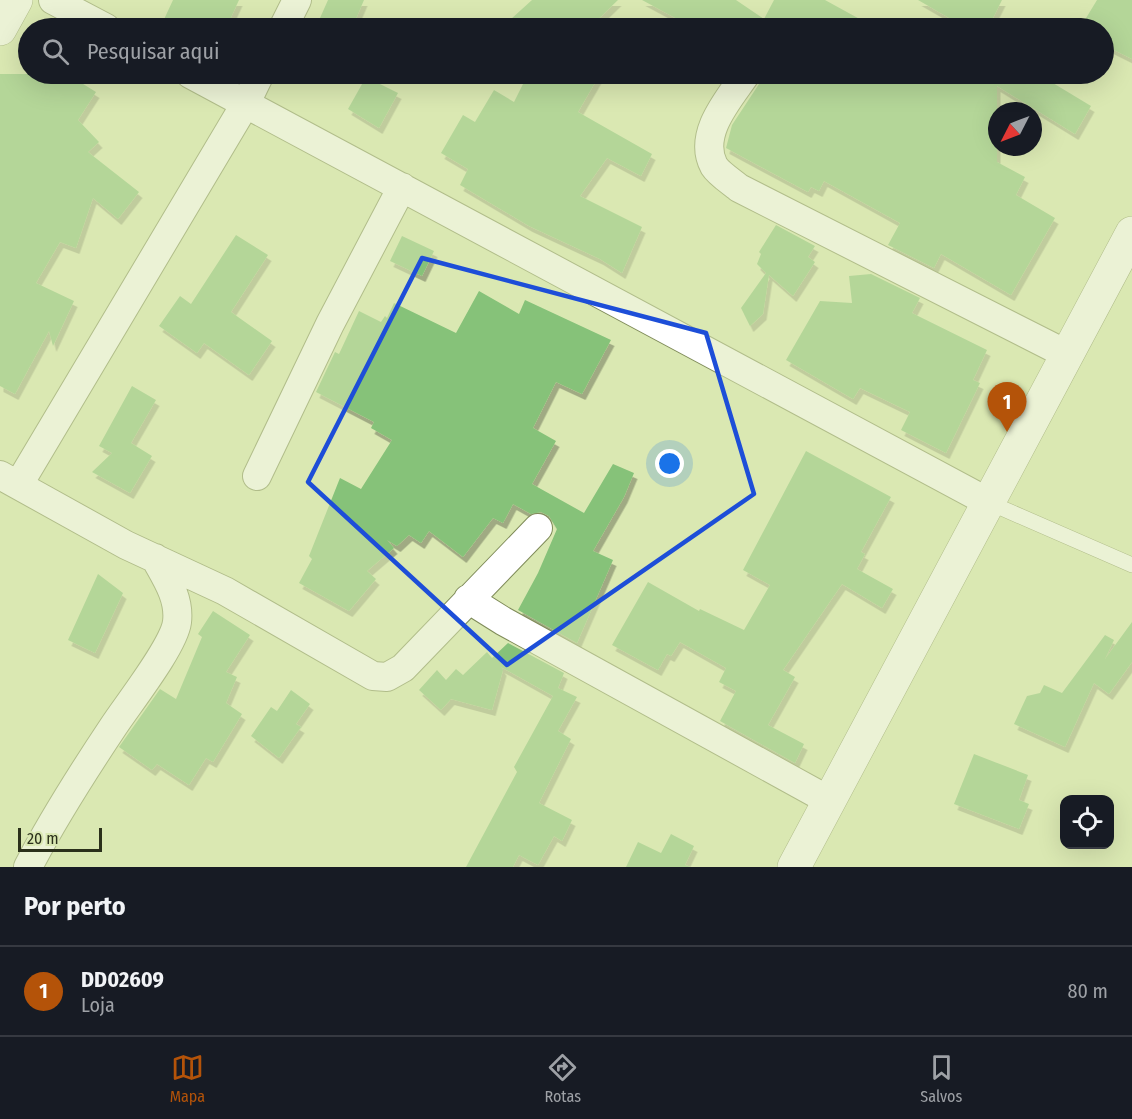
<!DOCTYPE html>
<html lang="pt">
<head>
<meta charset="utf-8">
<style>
	:root { --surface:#171b24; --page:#242831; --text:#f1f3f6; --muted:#9ea1a6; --line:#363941; --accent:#b45309 }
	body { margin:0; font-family:"Fira Sans Condensed",sans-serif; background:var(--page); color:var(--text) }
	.controls { position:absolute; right:18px; bottom:18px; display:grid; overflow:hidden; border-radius:12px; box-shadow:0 6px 24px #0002 }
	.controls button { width:54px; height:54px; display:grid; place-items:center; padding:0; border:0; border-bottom:2px solid var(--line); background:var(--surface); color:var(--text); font:30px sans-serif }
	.compass { position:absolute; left:988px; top:102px; width:54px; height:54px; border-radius:50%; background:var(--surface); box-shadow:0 6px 24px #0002; rotate:228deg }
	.scale { position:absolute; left:18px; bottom:15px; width:84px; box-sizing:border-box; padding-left:6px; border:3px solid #2b301b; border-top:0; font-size:16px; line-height:21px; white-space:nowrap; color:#2b301b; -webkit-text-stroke:4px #dae8b2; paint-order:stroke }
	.you { position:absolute; left:670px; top:464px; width:21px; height:21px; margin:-15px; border:4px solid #fff; border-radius:50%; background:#1a73e8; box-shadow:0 0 0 9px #1a73e833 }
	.badge { display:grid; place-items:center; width:39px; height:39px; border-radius:50%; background:var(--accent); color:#fff; font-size:20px; font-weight:700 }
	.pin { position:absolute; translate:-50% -50px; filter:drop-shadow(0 2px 3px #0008) }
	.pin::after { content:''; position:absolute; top:32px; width:21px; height:18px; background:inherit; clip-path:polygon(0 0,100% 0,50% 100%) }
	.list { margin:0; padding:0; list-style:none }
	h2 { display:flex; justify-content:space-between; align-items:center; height:78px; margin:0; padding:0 24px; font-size:26px }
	h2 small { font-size:20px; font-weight:400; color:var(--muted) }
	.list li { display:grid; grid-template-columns:39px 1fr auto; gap:18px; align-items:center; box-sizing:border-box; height:90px; padding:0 24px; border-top:2px solid var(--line) }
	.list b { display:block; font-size:22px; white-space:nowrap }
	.list p { margin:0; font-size:20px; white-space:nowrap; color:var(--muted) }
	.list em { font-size:20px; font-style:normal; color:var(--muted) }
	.icon { flex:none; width:33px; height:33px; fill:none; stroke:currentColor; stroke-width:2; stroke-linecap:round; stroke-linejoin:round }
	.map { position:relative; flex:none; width:1132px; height:867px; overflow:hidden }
	.search { position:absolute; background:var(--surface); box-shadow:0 6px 24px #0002; left:18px; right:18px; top:18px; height:66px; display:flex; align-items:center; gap:15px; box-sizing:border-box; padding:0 21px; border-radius:33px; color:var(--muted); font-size:22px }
	.sheet { height:168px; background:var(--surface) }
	nav { display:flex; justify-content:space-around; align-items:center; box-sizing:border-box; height:84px; border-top:2px solid var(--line); background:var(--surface); font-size:16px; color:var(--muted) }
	nav a { display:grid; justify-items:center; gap:3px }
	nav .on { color:var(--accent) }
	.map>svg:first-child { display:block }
	.building { fill:#86c279; filter:url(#shadow) }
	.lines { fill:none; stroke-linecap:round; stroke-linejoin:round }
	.lane-casing { stroke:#7f8b59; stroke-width:16 }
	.street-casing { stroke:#7f8b59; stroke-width:30 }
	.secondary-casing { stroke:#7f8b59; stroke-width:34 }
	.lane { stroke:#fff; stroke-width:15 }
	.street { stroke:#fff; stroke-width:28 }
	.secondary { stroke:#fff; stroke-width:33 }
	.marked { fill:none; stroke:#1d4ed8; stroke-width:4.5; stroke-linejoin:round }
</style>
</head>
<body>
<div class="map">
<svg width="1132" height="867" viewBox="0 0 1132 867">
	<defs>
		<filter id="shadow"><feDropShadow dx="3.5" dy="6" stdDeviation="0" flood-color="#0004"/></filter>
	</defs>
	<rect width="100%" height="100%" fill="#dae8b2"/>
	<path class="building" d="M173 0H239L226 28H160Z
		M328 0H364L352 28H345L320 18Z
		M532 0H618L589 28H501Z
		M642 0H736L764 19 774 0H825L876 28H694Z
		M918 0H1002L988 28H946L951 19Z
		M1097 0H1132V59L1104 45V28H1080Z
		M0 74H67L96 92 78 120 99 142 88 152 139 192 118 219 93 198 76 248 60 242 36 283 74 301 53 346 49 331 15 394 0 386Z
		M528 74H600L578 112 652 154 641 176 607 158 580 196 642 227 622 273 600 259 529 226 460 185 468 169 441 153 463 115 475 122 494 90 514 102Z
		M762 74H1038L1091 106 1075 134 997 86V162L1025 177 1016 195 1055 218 1011 295 941 254 934 268 888 245 900 223 824 181 819 191 811 187 808 192 726 148 732 125 759 84Z
		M366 77 398 93 379 128 348 109Z
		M776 225 815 246 808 257 815 262 793 296 769 275 763 314 750 326 741 308 766 273 757 264 761 254 759 252Z
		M236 235 268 255 231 312 272 341 249 375 204 343 197 353 159 326 180 296 191 304Z
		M402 236 434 251 422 276 390 261Z
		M871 274 920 298 912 313 987 350 973 380 980 383 946 453 901 430 910 412 860 388 853 399 786 360 820 301 852 303 849 276Z
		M479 291 519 314 525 300 611 340 582 394 556 382 533 428 556 441 532 484 584 513 613 464 634 473 624 497 593 551 613 560 577 643 518 610 538 573 557 529 549 516 541 512 531 514 513 504 503 523 493 518 463 557 429 531 421 543 409 535 397 546 387 540 394 548 367 571 376 579 349 611 299 583 312 559 309 556 340 478 361 489 392 440 371 428 374 422 316 392 335 352 339 354 359 311 381 322 385 316 387 318 394 303 456 333Z
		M132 386 156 400 131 443 152 456 130 493 92 472 112 453 99 446Z
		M806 451 891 497 861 552 865 554 857 569 893 589 882 608 842 584 783 670 795 677 768 725 804 744 795 763 720 721 736 691 719 682 726 668 680 642 671 656 667 654 658 670 612 645 648 582 699 611 700 609 744 630 770 585 743 570Z
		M98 574 123 593 95 653 68 640Z
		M213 611 250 635 226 672 237 677 226 703 242 714 213 762 206 758 189 785 157 764 152 770 119 747 160 689 176 699 202 637 198 634Z
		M1132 622V662L1109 694 1094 683 1065 747 1014 724 1027 696 1040 693 1044 685 1062 693 1105 635 1114 640 1105 659Z
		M508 643 564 673 558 688 577 697 558 731 571 739 539 803 572 820 562 841 554 836 538 865 519 855 513 867H466L517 772 514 767 553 696 501 667 503 670 492 710 451 699 441 710 419 690 437 670 446 680 456 669 463 675 487 652 492 658Z
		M291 690 310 704 296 724 301 727 279 758 251 736 271 707 277 711Z
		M974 754 1028 775 1019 800 1029 804 1019 829 954 804Z
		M671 834 694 846 685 865 690 867H626L638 842 661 853Z"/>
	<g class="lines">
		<g class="lane-casing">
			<path id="lane" d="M990 503 1132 565"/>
		</g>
		<g class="street-casing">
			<path id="street" d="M53 0 106 28
				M283 28 297 0
				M190 74 990 503
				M746 74C729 99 697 134 714 166 719 174 732 182 739 188L1068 355
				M0 475 126 545 225 591 373 676 387 677 403 668 538 528
				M257 476 330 324 402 187
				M19 484 246 103 260 74
				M468 599 503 621 830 801
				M28 867C53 819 83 772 113 727 128 704 174 646 177 622 180 598 166 578 155 558"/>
		</g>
		<g class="secondary-casing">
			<path id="secondary" d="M0 29 16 0
				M794 867 1132 233"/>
		</g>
		<use href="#lane" class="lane"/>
		<use href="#street" class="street"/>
		<use href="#secondary" class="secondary"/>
	</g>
	<path d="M0 0H1132V867H0ZM422 258 706 333 754 494 507 665 308 482Z" fill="#dae8b2" fill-opacity=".55" fill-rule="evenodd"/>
	<path class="marked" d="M422 258 706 333 754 494 507 665 308 482Z"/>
</svg>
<div class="controls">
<button><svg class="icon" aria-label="locate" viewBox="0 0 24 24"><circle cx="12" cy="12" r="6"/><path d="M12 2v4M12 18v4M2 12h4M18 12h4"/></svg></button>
</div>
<svg class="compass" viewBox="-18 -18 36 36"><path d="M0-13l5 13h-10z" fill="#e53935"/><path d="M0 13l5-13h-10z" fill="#9ea1a6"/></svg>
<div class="scale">20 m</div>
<div class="you"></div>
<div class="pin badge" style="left:1007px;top:432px">1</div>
<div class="search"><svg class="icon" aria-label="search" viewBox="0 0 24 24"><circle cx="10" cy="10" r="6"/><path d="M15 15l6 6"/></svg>Pesquisar aqui</div>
</div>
<section class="sheet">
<h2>Por perto<small></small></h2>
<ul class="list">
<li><span class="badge">1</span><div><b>DD02609</b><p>Loja</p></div><em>80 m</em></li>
</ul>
</section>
<nav>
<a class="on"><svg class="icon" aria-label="map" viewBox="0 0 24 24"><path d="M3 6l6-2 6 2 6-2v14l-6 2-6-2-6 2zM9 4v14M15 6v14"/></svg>Mapa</a>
<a><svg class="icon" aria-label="directions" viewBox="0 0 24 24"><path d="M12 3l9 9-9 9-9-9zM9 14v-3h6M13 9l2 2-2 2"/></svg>Rotas</a>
<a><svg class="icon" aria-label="saved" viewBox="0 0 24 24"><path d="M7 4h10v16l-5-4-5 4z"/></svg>Salvos</a>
</nav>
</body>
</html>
